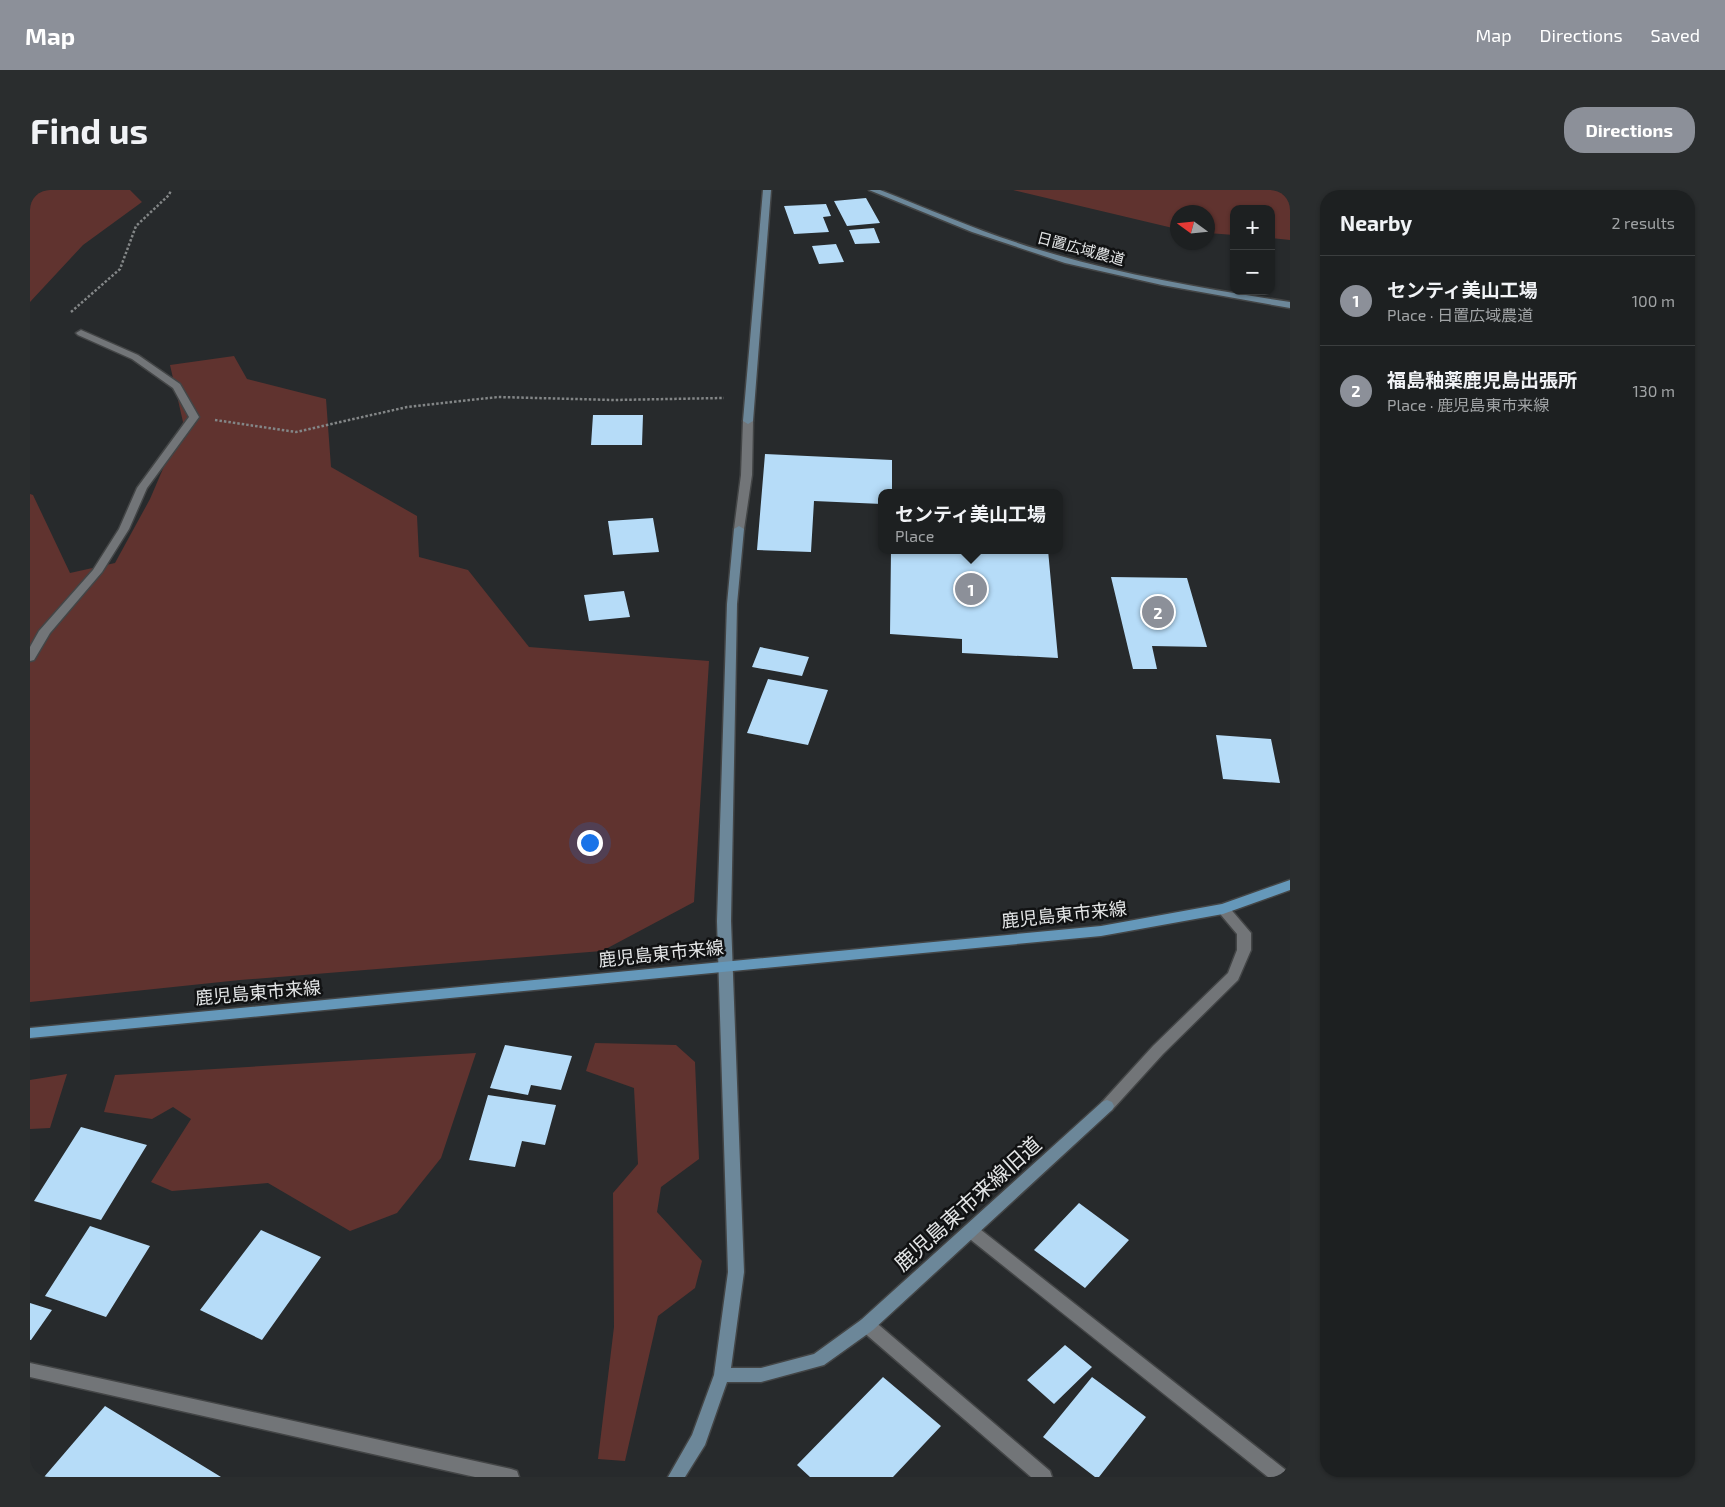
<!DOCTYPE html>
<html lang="en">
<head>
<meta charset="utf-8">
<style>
	:root { --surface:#1d2021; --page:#2a2d2e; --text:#f1f3f6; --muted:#a0a3a5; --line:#3b3e3f; --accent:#8c9099 }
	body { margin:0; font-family:"Exo 2","Noto Sans JP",sans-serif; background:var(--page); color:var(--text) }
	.controls { position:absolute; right:15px; top:15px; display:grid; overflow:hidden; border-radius:10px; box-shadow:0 1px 4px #0004 }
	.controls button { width:45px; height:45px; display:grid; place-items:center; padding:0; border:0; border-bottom:1px solid var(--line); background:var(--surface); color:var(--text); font:25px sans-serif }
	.compass { position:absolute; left:1140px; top:15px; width:45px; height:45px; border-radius:50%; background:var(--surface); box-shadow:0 1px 4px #0004; rotate:285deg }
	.you { position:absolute; left:559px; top:652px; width:18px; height:18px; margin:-12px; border:4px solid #fff; border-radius:50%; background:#1a73e8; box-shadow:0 0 0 8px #1a73e833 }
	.badge { display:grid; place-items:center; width:32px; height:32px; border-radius:50%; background:var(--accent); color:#fff; font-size:16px; font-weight:700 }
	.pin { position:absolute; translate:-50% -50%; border:2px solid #fff; box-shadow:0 1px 5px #0006 }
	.popup { position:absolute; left:848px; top:299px; width:185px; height:65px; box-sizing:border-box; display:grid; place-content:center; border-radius:10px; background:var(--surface); filter:drop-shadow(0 1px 4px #0005); font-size:16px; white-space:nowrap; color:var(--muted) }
	.popup b { font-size:19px; color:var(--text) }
	.popup::after { content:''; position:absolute; left:50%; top:100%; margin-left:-10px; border:10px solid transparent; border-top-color:var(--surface) }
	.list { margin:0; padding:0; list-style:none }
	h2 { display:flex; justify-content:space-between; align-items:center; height:65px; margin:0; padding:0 20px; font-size:21px }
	h2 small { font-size:16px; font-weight:400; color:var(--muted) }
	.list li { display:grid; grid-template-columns:32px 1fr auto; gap:15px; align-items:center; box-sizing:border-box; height:90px; padding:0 20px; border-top:1px solid var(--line) }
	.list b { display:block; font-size:19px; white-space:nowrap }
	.list p { margin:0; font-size:16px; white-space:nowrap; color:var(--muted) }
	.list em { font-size:16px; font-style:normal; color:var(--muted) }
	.map { position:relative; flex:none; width:1260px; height:1287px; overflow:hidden; border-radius:20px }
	header { display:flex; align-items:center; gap:30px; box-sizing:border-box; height:70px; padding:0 25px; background:var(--accent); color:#fff }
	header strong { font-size:24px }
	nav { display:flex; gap:28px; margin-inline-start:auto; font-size:18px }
	.intro { display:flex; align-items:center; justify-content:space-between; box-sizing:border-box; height:120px; padding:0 30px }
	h1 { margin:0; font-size:35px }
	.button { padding:12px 22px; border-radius:20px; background:var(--accent); color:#fff; font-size:18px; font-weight:700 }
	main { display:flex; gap:30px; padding:0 30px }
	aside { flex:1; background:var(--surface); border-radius:20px; box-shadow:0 1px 4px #0004 }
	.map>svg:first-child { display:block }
	.green { fill:#60332f }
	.building { fill:#b6dcf8 }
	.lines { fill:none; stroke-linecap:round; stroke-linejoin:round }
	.street-casing { stroke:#434546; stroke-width:3 }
	.secondary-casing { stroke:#434546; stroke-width:3 }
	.primary-casing { stroke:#434546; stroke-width:3 }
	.path { stroke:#838687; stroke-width:2.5; stroke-dasharray:2.5 2; stroke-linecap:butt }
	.street { fill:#727578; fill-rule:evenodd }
	.secondary { fill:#6c8799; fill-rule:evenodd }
	.primary { fill:#6598ba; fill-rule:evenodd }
	.labels { text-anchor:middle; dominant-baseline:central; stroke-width:5; stroke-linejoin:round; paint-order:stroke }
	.far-street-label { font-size:15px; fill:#e3e5e6; stroke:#111213 }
	.street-label { font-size:18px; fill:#e3e5e6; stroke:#111213 }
	.near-street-label { font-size:21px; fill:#e3e5e6; stroke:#111213 }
</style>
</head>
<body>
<header>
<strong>Map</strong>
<nav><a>Map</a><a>Directions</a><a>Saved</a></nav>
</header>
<div class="intro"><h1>Find us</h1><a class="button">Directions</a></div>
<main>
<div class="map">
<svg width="1260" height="1287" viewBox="0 0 1260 1287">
	<rect width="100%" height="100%" fill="#272a2c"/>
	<path class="green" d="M0 0H100L112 12 53 55 0 112Z
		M983 0H1260V50L1241 48V19H1204V45L1178 43V22H1148L1147 39Z
		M204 166 217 189 296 209 301 277 387 326 389 367 438 380 499 457 679 471 664 712 572 761 210 790 0 812V304L3 305 40 383 85 373 120 309 153 232 140 175Z
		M565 853 646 855 665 872 669 969 631 997 627 1022 672 1071 665 1098 628 1126 595 1271 568 1269 584 1137 583 1003 608 974 604 898 556 881Z
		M446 863 411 968 367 1023 320 1041 238 993 142 1001 121 992 161 929 143 917 122 929 74 922 85 885Z
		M37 884 20 938 0 939V890Z"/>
	<path class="building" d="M836 8 850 33 817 36 804 11Z
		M796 14 801 26 793 27 799 42 764 44 754 16Z
		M844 38 850 53 825 54 819 40Z
		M806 54 814 72 789 74 782 56Z
		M563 225H613L612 255H561Z
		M735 264 862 270V303H852V314L784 311 781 362 727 360Z
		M623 328 629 362 583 365 578 331Z
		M861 360H1018L1028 468 932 463V449L860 444Z
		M1081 387 1157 388 1177 457 1122 456 1127 479H1103Z
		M594 401 600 427 559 431 554 405Z
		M730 457 779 467 772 486 722 477Z
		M738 489 798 500 778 555 717 543Z
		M1186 545 1241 549 1250 593 1193 589Z
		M475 855 542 866 531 900 501 895 498 905 460 898Z
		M458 905 526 915 515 955 492 951 485 977 439 970Z
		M51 937 117 955 71 1030 4 1011Z
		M1049 1013 1099 1050 1055 1098 1004 1060Z
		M60 1036 120 1056 76 1127 15 1106Z
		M231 1040 291 1067 232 1150 170 1120Z
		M0 1113 22 1120 1 1150H0Z
		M1035 1155 1062 1177 1024 1214 997 1190Z
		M853 1187 911 1236 863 1287H780L767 1275Z
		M1062 1187 1116 1227 1069 1287H1065L1013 1247Z
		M75 1216 191 1287H14Z"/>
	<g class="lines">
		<g class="street-casing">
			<path id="street" d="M51 140 108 165 150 194 169 227 117 298 99 339 72 382 20 443 4 470 0 471V457L9 441 63 380 89 339 107 298 159 227 143 198 102 169 48 145 46 143Z
				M718 228 723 231 722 285 714 339 709 342 704 339 711 285 713 231Z
				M1193 714 1198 716 1221 743V760L1208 790 1133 864 1082 920 1077 922 1072 920 1070 916 1072 912 1123 856 1198 783 1207 760V744L1186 719 1188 716Z
				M941 1034 946 1036 1257 1281 1259 1287H1238L936 1046 933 1041 936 1036Z
				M837 1128 843 1130 1020 1281 1022 1287H1001L831 1140 829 1135 831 1130Z
				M0 1173 481 1279 487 1281 489 1287H445L0 1187Z"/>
		</g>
		<g class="secondary-casing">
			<path id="secondary" d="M733 0H741L723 231 718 234 713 231Z
				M839 0H850C903 21 956 44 1010 60 1092 85 1176 99 1260 112V118L1132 95 1035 73 942 42Z
				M709 336 714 339 707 414 701 731 714 1082 701 1178H731L784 1164 831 1130 1072 912 1077 910 1082 912 1084 916 1082 920 843 1140 794 1175 731 1192H697L675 1255 655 1287H638L662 1245 684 1185 698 1082 687 731 697 414 704 339Z"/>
		</g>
		<g class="primary-casing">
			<path id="primary" d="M1260 690V700L1193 724 1071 746 0 848V838L1071 736 1192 714Z"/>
		</g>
		<path class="path" d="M41 122 90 79 106 36 139 5 141 0
			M185 230 266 242 377 217 468 207 584 210 694 208"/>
		<use href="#street" class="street"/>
		<use href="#secondary" class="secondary"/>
		<use href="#primary" class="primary"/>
	</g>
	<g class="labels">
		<g class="far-street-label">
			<text transform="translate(1051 58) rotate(15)">日置広域農道</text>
		</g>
		<g class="street-label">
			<text transform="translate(1034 724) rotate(-6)">鹿児島東市来線</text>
			<text transform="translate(631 763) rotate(-6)">鹿児島東市来線</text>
			<text transform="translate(228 802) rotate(-5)">鹿児島東市来線</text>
		</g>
		<g class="near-street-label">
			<text transform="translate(937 1013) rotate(-42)">鹿児島東市来線旧道</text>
		</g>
	</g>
</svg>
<div class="controls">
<button>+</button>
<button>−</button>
</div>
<svg class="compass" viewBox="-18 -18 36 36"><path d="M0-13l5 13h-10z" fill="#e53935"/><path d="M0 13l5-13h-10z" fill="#a0a3a5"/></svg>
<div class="you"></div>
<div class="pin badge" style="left:941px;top:399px">1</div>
<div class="popup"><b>センティ美山工場</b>Place</div>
<div class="pin badge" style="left:1128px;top:422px">2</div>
</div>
<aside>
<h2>Nearby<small>2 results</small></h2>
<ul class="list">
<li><span class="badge">1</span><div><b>センティ美山工場</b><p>Place · 日置広域農道</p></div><em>100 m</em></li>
<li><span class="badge">2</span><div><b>福島釉薬鹿児島出張所</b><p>Place · 鹿児島東市来線</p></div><em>130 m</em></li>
</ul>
</aside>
</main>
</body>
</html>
